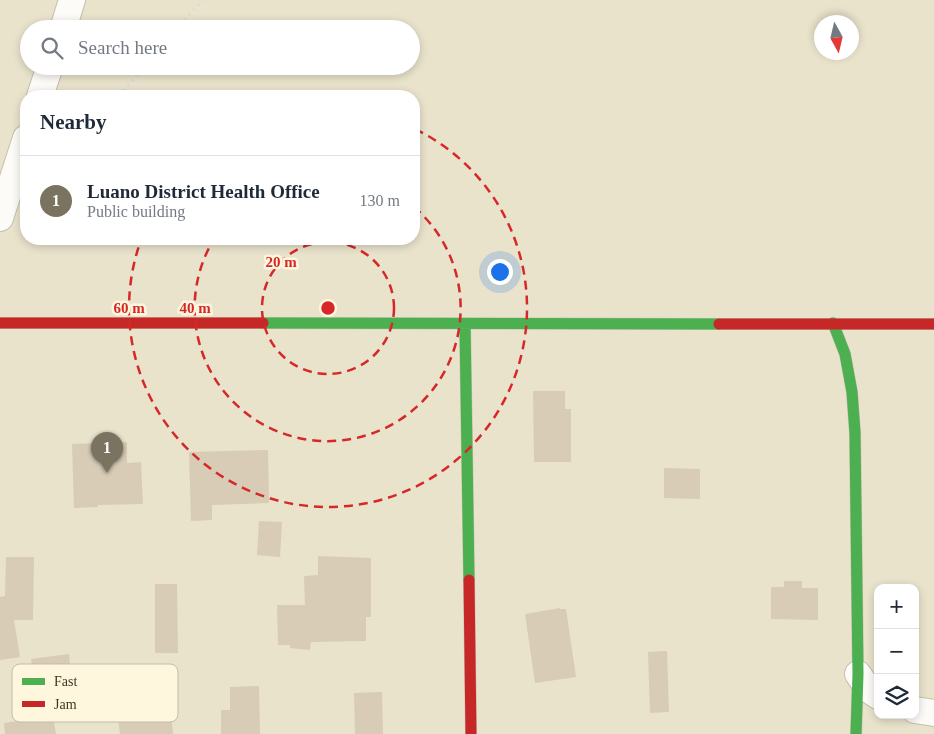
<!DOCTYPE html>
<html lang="en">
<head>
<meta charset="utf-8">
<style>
	:root { --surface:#fff; --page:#f6f6f7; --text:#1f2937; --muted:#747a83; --line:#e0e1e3; --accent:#797360 }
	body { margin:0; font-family:"Times New Roman",serif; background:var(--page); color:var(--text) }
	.controls { position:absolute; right:15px; bottom:15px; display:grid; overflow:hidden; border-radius:10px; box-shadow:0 2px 8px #0003 }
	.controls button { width:45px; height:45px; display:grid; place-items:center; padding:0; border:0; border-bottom:1px solid var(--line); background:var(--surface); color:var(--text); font:25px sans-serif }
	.compass { position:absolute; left:814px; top:15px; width:45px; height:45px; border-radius:50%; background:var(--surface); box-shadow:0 2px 8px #0003; rotate:172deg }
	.you { position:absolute; left:499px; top:271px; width:18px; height:18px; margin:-12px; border:4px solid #fff; border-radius:50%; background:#1a73e8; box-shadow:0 0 0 8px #1a73e833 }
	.badge { display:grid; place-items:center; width:32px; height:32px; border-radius:50%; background:var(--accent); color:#fff; font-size:16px; font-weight:700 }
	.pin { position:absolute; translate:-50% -41px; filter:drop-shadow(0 1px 2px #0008) }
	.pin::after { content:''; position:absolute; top:26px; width:18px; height:15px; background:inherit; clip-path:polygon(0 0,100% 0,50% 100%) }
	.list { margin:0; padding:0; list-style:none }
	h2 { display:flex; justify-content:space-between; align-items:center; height:65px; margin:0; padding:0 20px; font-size:21px }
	h2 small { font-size:16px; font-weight:400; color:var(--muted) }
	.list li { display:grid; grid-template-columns:32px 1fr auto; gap:15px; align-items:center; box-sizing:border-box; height:90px; padding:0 20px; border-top:1px solid var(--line) }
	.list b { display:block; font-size:19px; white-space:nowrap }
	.list p { margin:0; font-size:16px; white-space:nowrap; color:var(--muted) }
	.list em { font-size:16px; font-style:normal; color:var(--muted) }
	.icon { flex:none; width:28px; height:28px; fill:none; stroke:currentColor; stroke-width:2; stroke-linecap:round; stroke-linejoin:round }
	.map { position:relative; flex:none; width:934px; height:734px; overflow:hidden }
	.search { position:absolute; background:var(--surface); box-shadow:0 2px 8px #0003; left:20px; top:20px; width:400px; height:55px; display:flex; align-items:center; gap:12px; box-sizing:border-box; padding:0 18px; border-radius:28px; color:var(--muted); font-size:19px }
	.panel { position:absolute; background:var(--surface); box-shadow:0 2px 8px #0003; left:20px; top:90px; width:400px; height:155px; border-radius:20px }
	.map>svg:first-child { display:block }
	.building { fill:#d8ccb6 }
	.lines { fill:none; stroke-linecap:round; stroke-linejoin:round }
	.street-casing { stroke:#c5c0ad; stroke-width:28 }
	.fast-casing { stroke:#c5c0ad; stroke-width:12 }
	.jam-casing { stroke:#c5c0ad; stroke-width:12 }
	.path { stroke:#dddbd4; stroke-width:3; stroke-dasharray:2.5 4; stroke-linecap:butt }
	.street { stroke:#fcfbf7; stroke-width:26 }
	.fast { stroke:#4caf50; stroke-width:11 }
	.jam { stroke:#c62828; stroke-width:11 }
	.ring { fill:none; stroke:#d62828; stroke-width:2.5; stroke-dasharray:9 6 }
	.key { fill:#fef7de; stroke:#c4bda7; stroke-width:1 }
	.key-label { font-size:14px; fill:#3c3726 }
	.centre { fill:#d62828; stroke:#fef7de; stroke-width:2.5 }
	.ring-label { font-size:15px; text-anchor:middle; font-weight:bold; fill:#d62828; stroke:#fef7de; stroke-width:5; stroke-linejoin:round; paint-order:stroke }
</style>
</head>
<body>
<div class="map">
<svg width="934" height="734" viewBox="0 0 934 734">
	<rect width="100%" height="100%" fill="#e9e3cc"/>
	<path class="building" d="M533 391H565V409H571V462H534Z
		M127 442V463L141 462 143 504 98 505V507L74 508 72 444Z
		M268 450 269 503 212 505V520L191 521 189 452Z
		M664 468 700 469V499L664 498Z
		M259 521 282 522 280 557 257 555Z
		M318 556 371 558V617H366V641L311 642 310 650 290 648V645H278L277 605H305L304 576 318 575Z
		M6 557H34L33 620H14L20 657 0 660V597L5 596Z
		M784 581H802V588H818V620L771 619V587H784Z
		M155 584H177L178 653H155Z
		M560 608V609H566L576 677 535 683 525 614Z
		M667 651 669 712 650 713 648 652Z
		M69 654 72 685 35 690 31 659Z
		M259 686 260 734H221V710H230V687Z
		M382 692 383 734H355L354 693Z
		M147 707 148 716 171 713 173 734H120L118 718 128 717 127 709Z
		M53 716 56 734H5L4 723Z"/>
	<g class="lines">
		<g class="street-casing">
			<path id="street" d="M63 29 72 0
				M40 96 50 66
				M0 218 26 138
				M858 674 869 690 878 696
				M915 710 934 713"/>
		</g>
		<g class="fast-casing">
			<path id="fast" d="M263 323 719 324
				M833 323 845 354 852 392 855 433 858 674 856 734
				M465 324 469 580"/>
		</g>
		<g class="jam-casing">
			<path id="jam" d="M0 323H263
				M719 324H934
				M469 580 471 734"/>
		</g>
		<path class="path" d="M175 29 203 0
			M119 96 145 66"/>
		<use href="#street" class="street"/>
		<use href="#fast" class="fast"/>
		<use href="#jam" class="jam"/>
	</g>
	<g class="ring">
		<circle cx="328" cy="308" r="66"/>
		<path d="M414 207A133 133 0 1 1 214 239"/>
		<path d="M415 129A199 199 0 1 1 141 240"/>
	</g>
	<rect x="12" y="664" width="166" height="58" rx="8" class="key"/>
	<rect x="22" y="678" width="23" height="7" fill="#4caf50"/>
	<rect x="22" y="701" width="23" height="6" fill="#c62828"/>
	<g class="key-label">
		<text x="54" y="686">Fast</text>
		<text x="54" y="709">Jam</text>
	</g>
	<circle cx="328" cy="308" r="8" class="centre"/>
	<g class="ring-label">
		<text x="281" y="267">20 m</text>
		<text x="195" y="313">40 m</text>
		<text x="129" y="313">60 m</text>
	</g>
</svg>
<div class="controls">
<button>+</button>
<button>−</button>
<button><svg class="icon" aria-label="layers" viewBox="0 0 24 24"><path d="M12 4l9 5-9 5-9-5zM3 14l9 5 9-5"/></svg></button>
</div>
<svg class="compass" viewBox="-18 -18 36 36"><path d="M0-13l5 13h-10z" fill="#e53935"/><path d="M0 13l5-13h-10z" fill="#747a83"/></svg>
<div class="you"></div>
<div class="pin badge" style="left:107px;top:473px">1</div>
<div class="search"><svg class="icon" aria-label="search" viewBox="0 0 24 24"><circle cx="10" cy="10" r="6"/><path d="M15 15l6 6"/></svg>Search here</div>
<section class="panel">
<h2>Nearby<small></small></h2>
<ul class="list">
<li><span class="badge">1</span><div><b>Luano District Health Office</b><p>Public building</p></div><em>130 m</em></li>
</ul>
</section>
</div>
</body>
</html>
